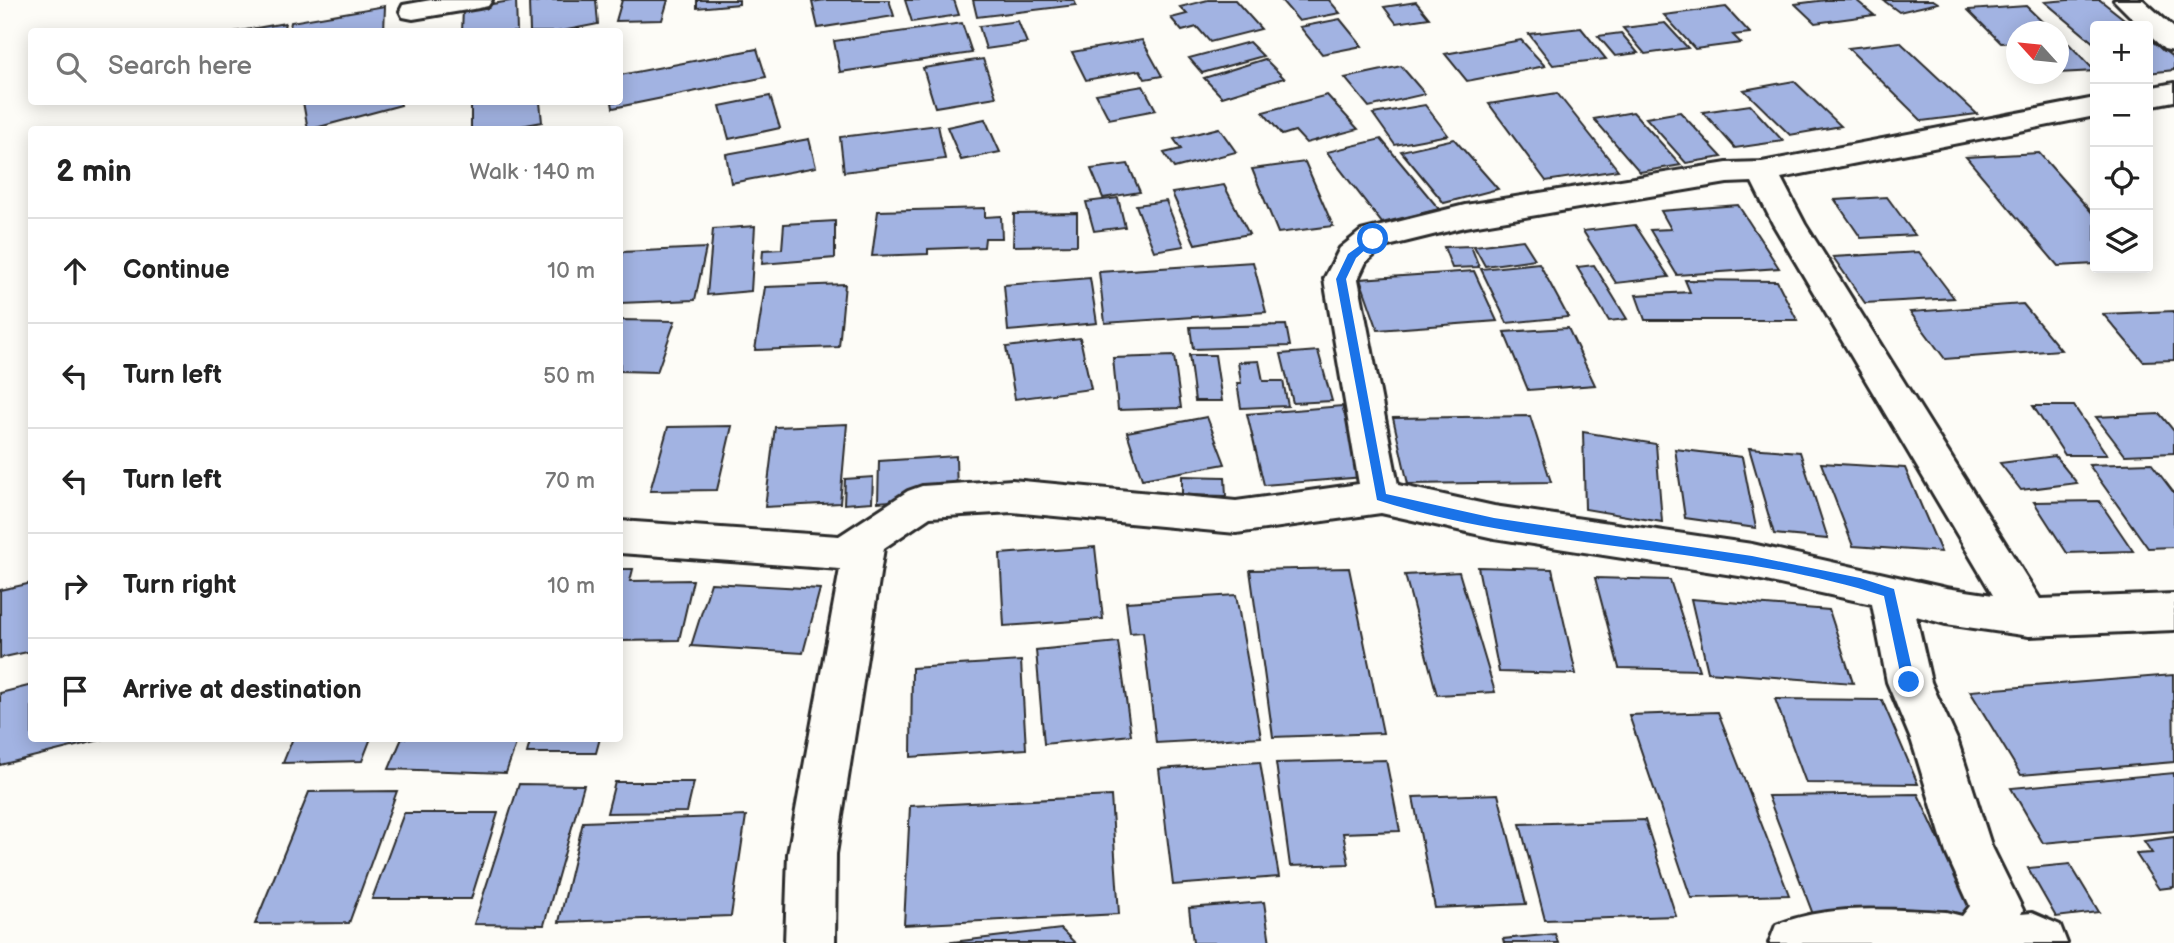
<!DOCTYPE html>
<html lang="en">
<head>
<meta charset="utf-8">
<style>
	:root { --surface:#fff; --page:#f6f6f6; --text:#222; --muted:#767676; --line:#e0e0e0 }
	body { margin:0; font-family:"Balsamiq Sans",sans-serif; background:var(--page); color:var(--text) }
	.controls { position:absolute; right:21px; top:21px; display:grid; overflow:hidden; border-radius:7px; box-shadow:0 4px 18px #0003 }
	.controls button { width:63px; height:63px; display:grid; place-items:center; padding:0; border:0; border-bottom:2px solid var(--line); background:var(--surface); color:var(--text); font:35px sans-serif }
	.compass { position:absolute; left:2006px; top:21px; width:63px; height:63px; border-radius:50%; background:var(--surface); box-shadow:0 4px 18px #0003; rotate:297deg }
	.stop { position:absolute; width:21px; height:21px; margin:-16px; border:5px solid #1a73e8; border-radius:50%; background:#fff }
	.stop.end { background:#1a73e8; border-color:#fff; box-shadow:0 2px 7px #0008 }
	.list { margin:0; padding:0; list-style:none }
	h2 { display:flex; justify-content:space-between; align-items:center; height:91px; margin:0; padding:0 28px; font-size:30px }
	h2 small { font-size:23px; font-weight:400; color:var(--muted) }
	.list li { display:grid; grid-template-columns:46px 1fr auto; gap:21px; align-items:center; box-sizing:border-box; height:105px; padding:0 28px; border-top:2px solid var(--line) }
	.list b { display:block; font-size:26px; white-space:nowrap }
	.list em { font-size:23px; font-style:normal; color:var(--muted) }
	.icon { flex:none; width:38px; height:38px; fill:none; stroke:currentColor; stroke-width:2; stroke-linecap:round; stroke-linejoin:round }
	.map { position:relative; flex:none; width:2174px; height:943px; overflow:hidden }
	.search { position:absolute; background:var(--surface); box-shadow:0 4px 18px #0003; left:28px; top:28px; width:595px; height:77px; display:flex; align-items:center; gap:18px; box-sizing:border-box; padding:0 24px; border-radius:7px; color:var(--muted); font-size:26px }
	.panel { position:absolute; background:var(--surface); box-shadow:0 4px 18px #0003; left:28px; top:126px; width:595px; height:616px; border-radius:7px }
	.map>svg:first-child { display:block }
	.building { fill:#a2b3e2; stroke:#2b2b2b; stroke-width:2 }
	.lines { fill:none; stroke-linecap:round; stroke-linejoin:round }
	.minor-casing { stroke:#2b2b2b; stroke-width:6 }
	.minor { fill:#fdfcf7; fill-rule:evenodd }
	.route { fill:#1a73e8 }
</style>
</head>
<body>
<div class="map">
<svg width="2174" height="943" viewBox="0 0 2174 943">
	<rect width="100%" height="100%" fill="#fdfcf7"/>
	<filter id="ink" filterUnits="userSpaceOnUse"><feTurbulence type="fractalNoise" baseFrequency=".0143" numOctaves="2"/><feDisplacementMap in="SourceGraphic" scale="14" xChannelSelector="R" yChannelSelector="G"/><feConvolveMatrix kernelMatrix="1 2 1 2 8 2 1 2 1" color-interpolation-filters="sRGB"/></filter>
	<g filter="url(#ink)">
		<path class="building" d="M516 0 517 32H462L463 9Z
			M547 0H596L598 24 557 32H530L529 3Z
			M622 0H668L662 20 616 21Z
			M697 0H739V4L697 8Z
			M825 0H889L894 16 818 28 812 2Z
			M905 0H954L959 15 912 22Z
			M973 0H1074L1076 5 977 17Z
			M1208 0H1235L1261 29 1210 42 1197 27 1182 31 1171 18 1187 14 1180 7Z
			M1281 0H1329L1340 13 1299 21Z
			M1826 0H1856L1874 15 1815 23 1795 4Z
			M1883 0H1933L1938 3 1899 12Z
			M2068 0H2100L2133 26H2095V44L2045 2Z
			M1416 2 1429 18 1396 23 1384 7Z
			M385 6 384 32H289L291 22Z
			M2026 6 2053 32H2016V42L2001 43 1968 10Z
			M1726 7 1750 33 1733 35 1741 43 1695 49 1664 15Z
			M1340 19 1362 46 1322 54 1300 27Z
			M1018 21 1027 43 986 49 979 26Z
			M285 23 283 32H234Z
			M962 23 972 53 840 72 834 41Z
			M1665 23 1688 48 1645 54 1623 28Z
			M1581 28 1606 59 1553 65 1529 34Z
			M1621 33 1638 53 1615 56 1598 36Z
			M2148 38 2174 58V70L2148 73Z
			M1142 40 1162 76 1145 79 1140 70 1086 80 1072 52Z
			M1521 40 1545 66 1467 81 1445 54Z
			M1249 42 1263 56 1202 73 1189 58Z
			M1900 42 1977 114 1922 121 1848 48Z
			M2058 44H2069L2095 71 2058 73Z
			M757 49 766 77 613 108 612 102H620V75Z
			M983 59 996 97 935 107 923 68Z
			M1265 59 1284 78 1222 97 1204 78Z
			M1401 66 1425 94 1369 107 1345 78Z
			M1794 81 1841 126 1790 135 1744 90Z
			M1143 86 1156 110 1109 119 1096 94Z
			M1557 93 1618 170 1546 181 1489 104Z
			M1327 95 1358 129 1306 143 1295 131 1282 135 1263 112Z
			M770 96 780 128 729 139 720 106Z
			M303 102H400L401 105 308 130Z
			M471 102H540L542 122 500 130H471Z
			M1425 105 1448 135 1395 145 1373 114Z
			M1750 105 1783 141 1735 148 1703 112Z
			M1633 112 1681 165 1640 172 1594 119Z
			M1680 112 1722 157 1686 163 1646 118Z
			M985 119 1000 152 961 160 947 127Z
			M938 125 945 159 844 172 840 137Z
			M1219 128 1236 152 1174 168 1164 153 1181 149 1174 139Z
			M809 139 816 167 731 183 726 154Z
			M1381 139 1439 209 1382 223 1327 152Z
			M1454 139 1498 189 1444 203 1401 151Z
			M2039 153 2095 216V264L2058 266 1966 157Z
			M1305 162 1333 226 1278 233 1252 169Z
			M1128 164 1140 192 1103 198 1091 169Z
			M1224 185 1249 234 1195 244 1172 193Z
			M1887 197 1915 235 1861 238 1835 200Z
			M1118 198 1125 227 1094 231 1086 202Z
			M1166 201 1184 246 1154 251 1136 205Z
			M1738 205 1779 268 1677 275 1650 230 1671 229 1661 211Z
			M985 208V217L1001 216 1002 238H985L984 247 928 249V254L872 256 878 211Z
			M1077 213V245L1013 246 1014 214Z
			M835 221V258L762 264 763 250 782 249 784 224Z
			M1635 225 1669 277 1616 283 1583 231Z
			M755 226 751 291 707 295 713 229Z
			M1523 240 1535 259 1485 266 1474 246Z
			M1471 246 1479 267 1452 268 1444 247Z
			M706 248 695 300 620 303V262L622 252Z
			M1919 252 1954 298 1865 303 1833 257Z
			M1253 262 1266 312 1105 323 1099 272Z
			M1539 263 1568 317 1507 323 1481 269Z
			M1594 265 1627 319 1609 321 1577 267Z
			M1474 271 1497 321 1378 330 1360 279Z
			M1090 278 1097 323 1008 331 1004 285Z
			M1685 280 1777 281 1797 320H1645L1636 295 1690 292Z
			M845 284 839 347 755 350 765 287Z
			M2023 304 2061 350 1945 359 1910 312Z
			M2174 311V360L2143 361 2103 314Z
			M620 320 675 321 657 372 620 371Z
			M1286 325 1290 346 1193 349 1190 327Z
			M1568 328 1595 385 1528 390 1504 332Z
			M1080 338 1091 389 1015 399 1006 347Z
			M1318 351 1332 401 1293 403 1281 354Z
			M1189 355H1215L1222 401H1195Z
			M1174 356 1181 408 1118 410 1113 358Z
			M1259 361 1263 381H1283L1288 406 1241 408 1237 383H1241L1238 362Z
			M1342 406 1364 477 1264 485 1247 414Z
			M2033 406H2074L2107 455H2065Z
			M2160 414 2174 431V453L2125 455 2096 417Z
			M1530 416 1551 482 1408 484 1393 418Z
			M1207 417 1225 464 1142 479 1127 432Z
			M847 424 840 503 765 507 775 427Z
			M732 426 717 490 650 491 668 427Z
			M1583 432 1656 444 1662 522 1585 509Z
			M1749 448 1800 452 1828 539 1774 534Z
			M1675 449 1742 457 1756 528 1685 518Z
			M956 456 957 496 878 502 879 461Z
			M2055 456 2077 483 2021 490 2000 463Z
			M1821 463 1905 468 1941 552 1853 546Z
			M2151 463 2174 493V547L2148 548 2089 465Z
			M1182 476 1225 477 1226 496 1182 495Z
			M873 477 872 502 844 504 845 479Z
			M2099 501 2133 551 2067 553 2034 502Z
			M1095 547 1103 619 1004 626 1000 554Z
			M1478 567 1552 569 1576 674 1499 672Z
			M1349 568 1383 733 1273 737 1250 570Z
			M620 569H633L630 581 693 580 679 640 620 641Z
			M1459 572 1495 692 1437 695 1405 575Z
			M1595 578 1670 580 1699 670 1619 668Z
			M32 583V651L0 658V590Z
			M711 583 820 589 803 653 691 646Z
			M1236 595 1261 737 1156 743 1143 632 1130 633 1126 602Z
			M1691 599 1829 610 1853 683 1708 672Z
			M1118 642 1131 735 1044 744 1036 650Z
			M1021 661 1026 749 911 757 912 668Z
			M2173 675 2174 762 2021 775 1970 691Z
			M32 685V738L104 739 0 765V693Z
			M1775 699 1882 700 1918 784 1806 783Z
			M1718 712 1789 895 1691 898 1629 715Z
			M293 738H371L362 761 283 763Z
			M402 738H518L506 773 389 769Z
			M531 738H600L596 753H527Z
			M1386 760 1400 831 1343 833 1349 864 1290 866 1276 763Z
			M1260 762 1279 877 1173 885 1159 769Z
			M2174 773V831L2043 843 2011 788Z
			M615 782H694L687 812 607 813Z
			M519 784 584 785 544 925 474 924Z
			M397 791 349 923 255 924 309 792Z
			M1498 794 1526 904 1435 908 1413 797Z
			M1918 794 1973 914 1814 917 1768 796Z
			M1111 796 1119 914 904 925 910 806Z
			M404 813H498L471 899H372Z
			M746 816 731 916 559 922 583 822Z
			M1645 820 1676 916 1545 920 1520 824Z
			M2174 837V887L2159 889 2136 854 2152 853 2144 841Z
			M2070 864 2099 912 2056 917 2028 868Z
			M1264 902 1270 943H1193L1189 908Z
			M1061 929 1075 943H944Z
			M1555 934 1558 943H1504L1503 939Z"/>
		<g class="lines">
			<g class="minor-casing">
				<path id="minor" d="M431 0H492L488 6 479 8 413 19 403 17 400 11 403 5Z
					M2114 0H2143L2174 28V51L2164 49 2148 34V26H2140Z
					M2174 83V101L2148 106V88Z
					M2095 98V116L1781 178 1805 224 2040 599 2174 594V630L2029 636 1946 624 1916 616 1931 682 1958 742 1991 845 2023 910 2021 914 2032 913 2060 925 2067 943H1769L1776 925C1830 903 1889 910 1946 912L1962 916 1970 906 1946 853 1912 742 1887 682 1872 604 1752 578 1494 538 1381 513 1236 533 1012 512 930 517 884 548 836 854 835 943H785L788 854 840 569 620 553V521L839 536 908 491 922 486 1012 480 1236 501 1359 484 1324 279 1340 248 1361 231 1465 205 1727 163 1762 162ZM1752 182 1773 224 1993 595 1946 588 1752 544 1494 506 1398 485 1358 279 1366 262 1384 247 1465 227 1727 183Z"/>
			</g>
			<use href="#minor" class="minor"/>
		</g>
	</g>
	<path class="route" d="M1373 236 1377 239 1356 258 1346 279 1386 494 1494 518 1752 556 1860 578 1894 589 1915 682 1913 686H1904L1902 682 1884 596C1720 544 1542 552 1377 500L1336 279 1348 254Z"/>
</svg>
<div class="controls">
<button>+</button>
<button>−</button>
<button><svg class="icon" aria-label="locate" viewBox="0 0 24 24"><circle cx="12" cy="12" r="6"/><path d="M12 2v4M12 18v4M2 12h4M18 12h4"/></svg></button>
<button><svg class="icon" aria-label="layers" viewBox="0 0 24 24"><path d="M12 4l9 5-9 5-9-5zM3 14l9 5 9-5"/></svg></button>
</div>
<svg class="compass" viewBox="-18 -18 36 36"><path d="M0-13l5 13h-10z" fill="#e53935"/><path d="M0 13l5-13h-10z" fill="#767676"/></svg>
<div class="stop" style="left:1373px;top:239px"></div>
<div class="stop end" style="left:1909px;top:682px"></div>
<div class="search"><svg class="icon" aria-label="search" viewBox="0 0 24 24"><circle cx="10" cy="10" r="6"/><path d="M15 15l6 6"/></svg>Search here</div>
<section class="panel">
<h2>2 min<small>Walk · 140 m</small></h2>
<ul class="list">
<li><svg class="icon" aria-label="ahead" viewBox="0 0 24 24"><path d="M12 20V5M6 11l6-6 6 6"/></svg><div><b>Continue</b></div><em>10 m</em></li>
<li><svg class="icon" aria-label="left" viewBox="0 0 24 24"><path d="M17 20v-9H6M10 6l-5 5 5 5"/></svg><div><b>Turn left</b></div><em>50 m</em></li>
<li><svg class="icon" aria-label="left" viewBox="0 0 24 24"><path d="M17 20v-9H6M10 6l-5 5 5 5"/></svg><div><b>Turn left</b></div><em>70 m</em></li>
<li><svg class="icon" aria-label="right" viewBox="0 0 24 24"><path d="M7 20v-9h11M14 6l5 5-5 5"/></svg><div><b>Turn right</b></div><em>10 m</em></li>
<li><svg class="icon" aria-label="arrive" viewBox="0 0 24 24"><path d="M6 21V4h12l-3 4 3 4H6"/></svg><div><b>Arrive at destination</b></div></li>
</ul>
</section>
</div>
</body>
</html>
